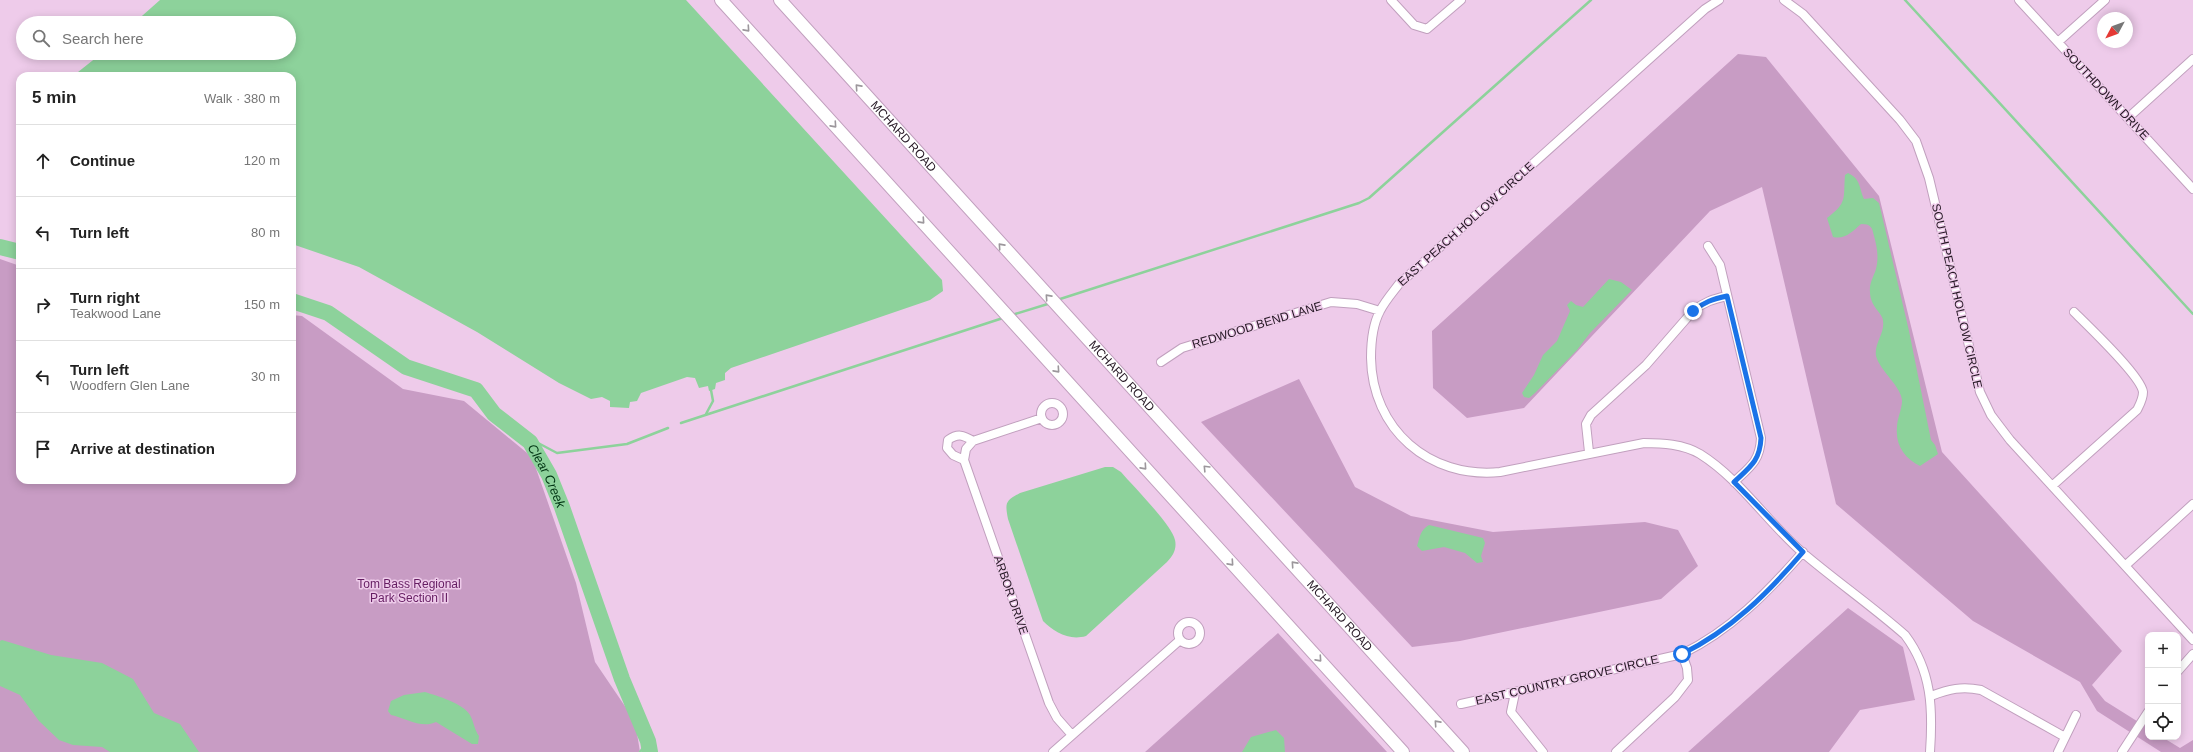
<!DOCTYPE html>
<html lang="en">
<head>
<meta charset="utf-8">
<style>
	:root { --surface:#fff; --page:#f2f2f2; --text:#222; --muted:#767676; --line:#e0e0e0 }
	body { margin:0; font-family:Arial,sans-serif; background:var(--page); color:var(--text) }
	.controls { position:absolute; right:12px; bottom:12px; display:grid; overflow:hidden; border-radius:8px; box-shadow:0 2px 10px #0003 }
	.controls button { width:36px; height:36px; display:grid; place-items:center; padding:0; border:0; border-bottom:1px solid var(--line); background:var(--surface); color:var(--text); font:20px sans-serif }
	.compass { position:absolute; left:2097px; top:12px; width:36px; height:36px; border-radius:50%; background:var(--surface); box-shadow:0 2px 10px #0003; rotate:229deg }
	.stop { position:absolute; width:12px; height:12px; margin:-9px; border:3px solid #1a73e8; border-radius:50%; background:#fff }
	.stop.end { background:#1a73e8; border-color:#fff; box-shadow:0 1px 4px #0008 }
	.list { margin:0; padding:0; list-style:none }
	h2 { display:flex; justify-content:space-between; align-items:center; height:52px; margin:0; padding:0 16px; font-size:17px }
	h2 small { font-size:13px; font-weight:400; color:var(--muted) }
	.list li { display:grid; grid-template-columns:26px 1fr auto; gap:12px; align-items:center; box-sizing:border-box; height:72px; padding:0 16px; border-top:1px solid var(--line) }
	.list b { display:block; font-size:15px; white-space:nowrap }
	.list p { margin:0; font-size:13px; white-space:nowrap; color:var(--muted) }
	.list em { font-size:13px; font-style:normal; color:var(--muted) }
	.icon { flex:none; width:22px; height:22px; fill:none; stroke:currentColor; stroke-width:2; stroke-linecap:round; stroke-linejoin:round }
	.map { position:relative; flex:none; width:2193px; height:752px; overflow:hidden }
	.search { position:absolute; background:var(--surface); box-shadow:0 2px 10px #0003; left:16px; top:16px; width:280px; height:44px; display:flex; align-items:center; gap:10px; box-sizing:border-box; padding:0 14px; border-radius:22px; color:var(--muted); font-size:15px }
	.panel { position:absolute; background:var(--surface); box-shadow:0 2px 10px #0003; left:16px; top:72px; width:280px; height:412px; border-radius:12px }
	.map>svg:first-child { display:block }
	.green { fill:#c89cc4 }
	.water { fill:#8dd29b }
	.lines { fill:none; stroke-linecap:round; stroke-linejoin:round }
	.stream { stroke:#8dd29b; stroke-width:2.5 }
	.river { stroke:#8dd29b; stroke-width:16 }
	.minor-casing { stroke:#c1a0be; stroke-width:10 }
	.secondary-casing { stroke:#c1a0be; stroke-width:14 }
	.minor { stroke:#fff; stroke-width:8 }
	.secondary { stroke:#fff; stroke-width:12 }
	.oneway { stroke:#9c979c }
	.route { stroke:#1a73e8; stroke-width:5 }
	.labels { text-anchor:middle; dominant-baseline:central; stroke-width:3; stroke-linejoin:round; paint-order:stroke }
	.street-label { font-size:12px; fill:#241723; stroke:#eecbea }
	.park-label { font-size:12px; fill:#651d62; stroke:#eecbea }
	.water-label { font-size:13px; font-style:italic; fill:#003513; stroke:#eecbea }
</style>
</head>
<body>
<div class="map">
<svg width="2193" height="752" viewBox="0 0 2193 752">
	<rect width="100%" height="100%" fill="#eecbea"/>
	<path class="green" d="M1738 54 1766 57 1879 196 1942 452 2122 651 2092 685 2105 701 2148 728V737H2162L2180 748 2193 740V752H2161L2097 711 2080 682 1973 621 1836 504 1762 187 1710 211 1524 408 1467 418 1433 388 1432 331Z
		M0 259 20 266V480H292V315L302 316 403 389 464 401 532 457 576 583 595 662 635 721 640 752H0Z
		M1299 379 1355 487 1411 516 1493 532 1645 522 1678 530 1698 566 1661 599 1460 641 1412 647 1201 422Z
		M1848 608 1903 647 1915 700 1860 710 1829 752H1688Z
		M1278 633 1387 752H1145Z"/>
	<path class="water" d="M160 0H686L942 280 943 291 930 300 731 368 725 373V380L716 383 715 389 709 391 708 386 699 388 695 378 687 377 641 393 637 401 630 402 629 408 610 407V401L602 397 591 399 559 383 477 332 359 267 292 244V76H73L102 53H289V23H134Z
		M1848 173C1861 179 1859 188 1864 199L1873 198 1879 203 1909 331 1931 440 1935 445 1938 454 1920 466C1905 459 1895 445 1897 427 1897 419 1902 409 1902 401 1902 387 1880 371 1876 356 1874 343 1885 333 1883 321 1883 313 1870 307 1870 292 1869 283 1874 276 1876 269 1879 257 1877 247 1874 236 1872 227 1871 224 1861 224 1853 231 1845 240 1833 237L1827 218C1848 202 1843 199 1845 175Z
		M1609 279 1621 282 1632 290 1590 333 1577 350 1535 393 1529 398 1524 397 1522 393 1534 375 1543 355 1557 341 1570 311 1567 305 1571 301 1576 305 1583 307Z
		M1105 467H1113L1121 472C1133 486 1172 525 1175 540 1177 549 1173 556 1167 562L1086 636C1069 641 1054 632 1043 621L1008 519C1005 503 1005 501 1020 493Z
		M1429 525 1483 538 1485 543 1481 556 1483 562 1477 563 1465 553 1444 547 1422 551 1417 546C1420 537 1420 530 1429 525Z
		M2 640 51 655 102 663 133 679 154 713 180 724 199 752H110L102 747 73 745 59 740 39 721 20 695 0 686V641Z
		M425 692C437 696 463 703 470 715 474 722 474 729 479 736L478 744H472L436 722C421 729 406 718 391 715L388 711 391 701 404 695Z
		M1276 730 1284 738 1285 752H1242L1251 737Z"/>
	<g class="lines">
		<path class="stream" d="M1905 0 2193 314
			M1057 300 1359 203 1369 198 1591 0
			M1012 315 1051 303
			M706 414 713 401 711 390
			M681 423 1003 318
			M530 442 540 444 557 453 627 444 668 428
			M640 752 648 741"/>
		<g class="river">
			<path d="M0 247 20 252"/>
			<path id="s1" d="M292 301 328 313 406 367 476 390 494 414 530 442 549 475 562 507 622 679 648 741 650 752"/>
		</g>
		<g class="minor-casing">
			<path id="minor" d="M1391 0 1414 25 1427 29 1461 0
				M1719 0 1705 9 1399 284C1393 292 1385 301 1380 311 1373 324 1371 343 1371 358 1372 429 1429 479 1500 472L1644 443C1662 443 1683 444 1700 454 1740 479 1767 522 1803 553 1836 581 1872 606 1905 635 1932 671 1933 709 1930 752
				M1784 0 1803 14 1900 120 1916 141 1929 178 1980 392 1991 415 2010 440 2193 640
				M2019 0 2193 189
				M2058 42 2105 0
				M2129 117 2193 59
				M1708 246 1720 265 1761 438C1760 461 1750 467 1734 482
				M1161 362 1182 348 1331 302 1357 304 1380 311
				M1041 414a11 11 0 1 1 22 0a11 11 0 1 1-22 0Z
				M1042 418 973 441 966 449 964 460 1049 703 1057 718 1072 735
				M1589 452 1586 424 1591 415 1646 365 1693 311C1704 302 1713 299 1727 296
				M964 460 953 455 947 448 948 440C958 433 963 435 973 441
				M2052 486 2137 410C2140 404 2143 399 2143 392 2141 376 2088 326 2074 312
				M2126 565 2193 504
				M1178 633a11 11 0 1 1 22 0a11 11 0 1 1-22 0Z
				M2178 671 2193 654
				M1515 693 1511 712 1543 752
				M1931 696C1949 689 1962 686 1981 690L2065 737
				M1461 704 1682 654C1731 630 1767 593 1803 552
				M1053 752 1180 640
				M1616 752 1675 697 1688 680 1687 668 1682 654
				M2058 752 2076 715
				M2122 752 2148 712"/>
		</g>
		<g class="secondary-casing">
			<g id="secondary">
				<path d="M721 0 1403 752"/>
				<path id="s2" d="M780 0C1007 251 1236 500 1463 752"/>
			</g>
		</g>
		<use href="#minor" class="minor"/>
		<use href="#secondary" class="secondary"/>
	</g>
	<defs><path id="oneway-chevron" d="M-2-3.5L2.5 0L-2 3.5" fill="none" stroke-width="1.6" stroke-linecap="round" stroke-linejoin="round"/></defs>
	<g class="oneway">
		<use href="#oneway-chevron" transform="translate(747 29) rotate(48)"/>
		<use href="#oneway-chevron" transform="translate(858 87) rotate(-132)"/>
		<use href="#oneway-chevron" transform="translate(834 125) rotate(48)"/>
		<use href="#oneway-chevron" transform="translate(922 221) rotate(48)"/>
		<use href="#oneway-chevron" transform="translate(1001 246) rotate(-132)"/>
		<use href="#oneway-chevron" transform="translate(1048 297) rotate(-132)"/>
		<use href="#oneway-chevron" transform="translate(1057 370) rotate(48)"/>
		<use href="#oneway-chevron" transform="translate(1144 467) rotate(48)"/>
		<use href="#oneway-chevron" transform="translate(1206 468) rotate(-134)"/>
		<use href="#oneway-chevron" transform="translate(1231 563) rotate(48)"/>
		<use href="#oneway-chevron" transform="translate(1294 564) rotate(-132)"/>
		<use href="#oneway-chevron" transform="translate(1319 659) rotate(48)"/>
		<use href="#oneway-chevron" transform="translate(1437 723) rotate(-132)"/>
	</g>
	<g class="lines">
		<path class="route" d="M1682 654C1731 630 1768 593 1803 552L1734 482C1750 467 1760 461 1761 438L1727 296C1713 299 1704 302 1693 311"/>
	</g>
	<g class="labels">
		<g class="street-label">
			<text transform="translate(2106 94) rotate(47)">SOUTHDOWN DRIVE</text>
			<text stroke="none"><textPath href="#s2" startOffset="184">MCHARD ROAD</textPath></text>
			<text transform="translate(1466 224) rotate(-42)">EAST PEACH HOLLOW CIRCLE</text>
			<text transform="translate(1957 296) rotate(77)">SOUTH PEACH HOLLOW CIRCLE</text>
			<text transform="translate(1257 325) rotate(-17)">REDWOOD BEND LANE</text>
			<text stroke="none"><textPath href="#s2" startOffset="508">MCHARD ROAD</textPath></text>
			<text transform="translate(1011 595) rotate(71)">ARBOR DRIVE</text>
			<text stroke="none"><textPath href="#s2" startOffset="832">MCHARD ROAD</textPath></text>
			<text transform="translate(1567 680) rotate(-13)">EAST COUNTRY GROVE CIRCLE</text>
		</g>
		<g class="park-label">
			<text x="409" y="584">Tom Bass Regional<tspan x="409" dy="14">Park Section II</tspan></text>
		</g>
		<g class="water-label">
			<text stroke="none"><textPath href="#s1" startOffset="320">Clear Creek</textPath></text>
		</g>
	</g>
</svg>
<div class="controls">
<button>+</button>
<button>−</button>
<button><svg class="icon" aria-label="locate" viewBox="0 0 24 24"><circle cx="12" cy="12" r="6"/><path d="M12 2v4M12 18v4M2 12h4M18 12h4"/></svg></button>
</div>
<svg class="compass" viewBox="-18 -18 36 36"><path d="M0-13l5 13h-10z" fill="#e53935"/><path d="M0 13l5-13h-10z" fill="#767676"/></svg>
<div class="stop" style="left:1682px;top:654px"></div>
<div class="stop end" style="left:1693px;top:311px"></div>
<div class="search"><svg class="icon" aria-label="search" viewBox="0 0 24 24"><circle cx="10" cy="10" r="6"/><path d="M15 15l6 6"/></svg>Search here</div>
<section class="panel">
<h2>5 min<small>Walk · 380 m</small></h2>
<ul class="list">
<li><svg class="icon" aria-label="ahead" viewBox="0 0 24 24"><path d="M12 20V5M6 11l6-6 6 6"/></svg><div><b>Continue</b></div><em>120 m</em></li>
<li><svg class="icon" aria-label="left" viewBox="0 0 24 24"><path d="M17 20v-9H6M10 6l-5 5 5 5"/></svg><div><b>Turn left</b></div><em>80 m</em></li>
<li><svg class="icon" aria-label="right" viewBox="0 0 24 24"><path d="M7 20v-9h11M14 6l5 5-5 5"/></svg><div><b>Turn right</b><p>Teakwood Lane</p></div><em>150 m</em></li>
<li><svg class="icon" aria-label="left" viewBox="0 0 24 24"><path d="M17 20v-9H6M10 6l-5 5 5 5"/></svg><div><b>Turn left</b><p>Woodfern Glen Lane</p></div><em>30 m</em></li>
<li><svg class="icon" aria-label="arrive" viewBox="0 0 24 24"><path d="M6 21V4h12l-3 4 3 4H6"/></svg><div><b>Arrive at destination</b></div></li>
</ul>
</section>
</div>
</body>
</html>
